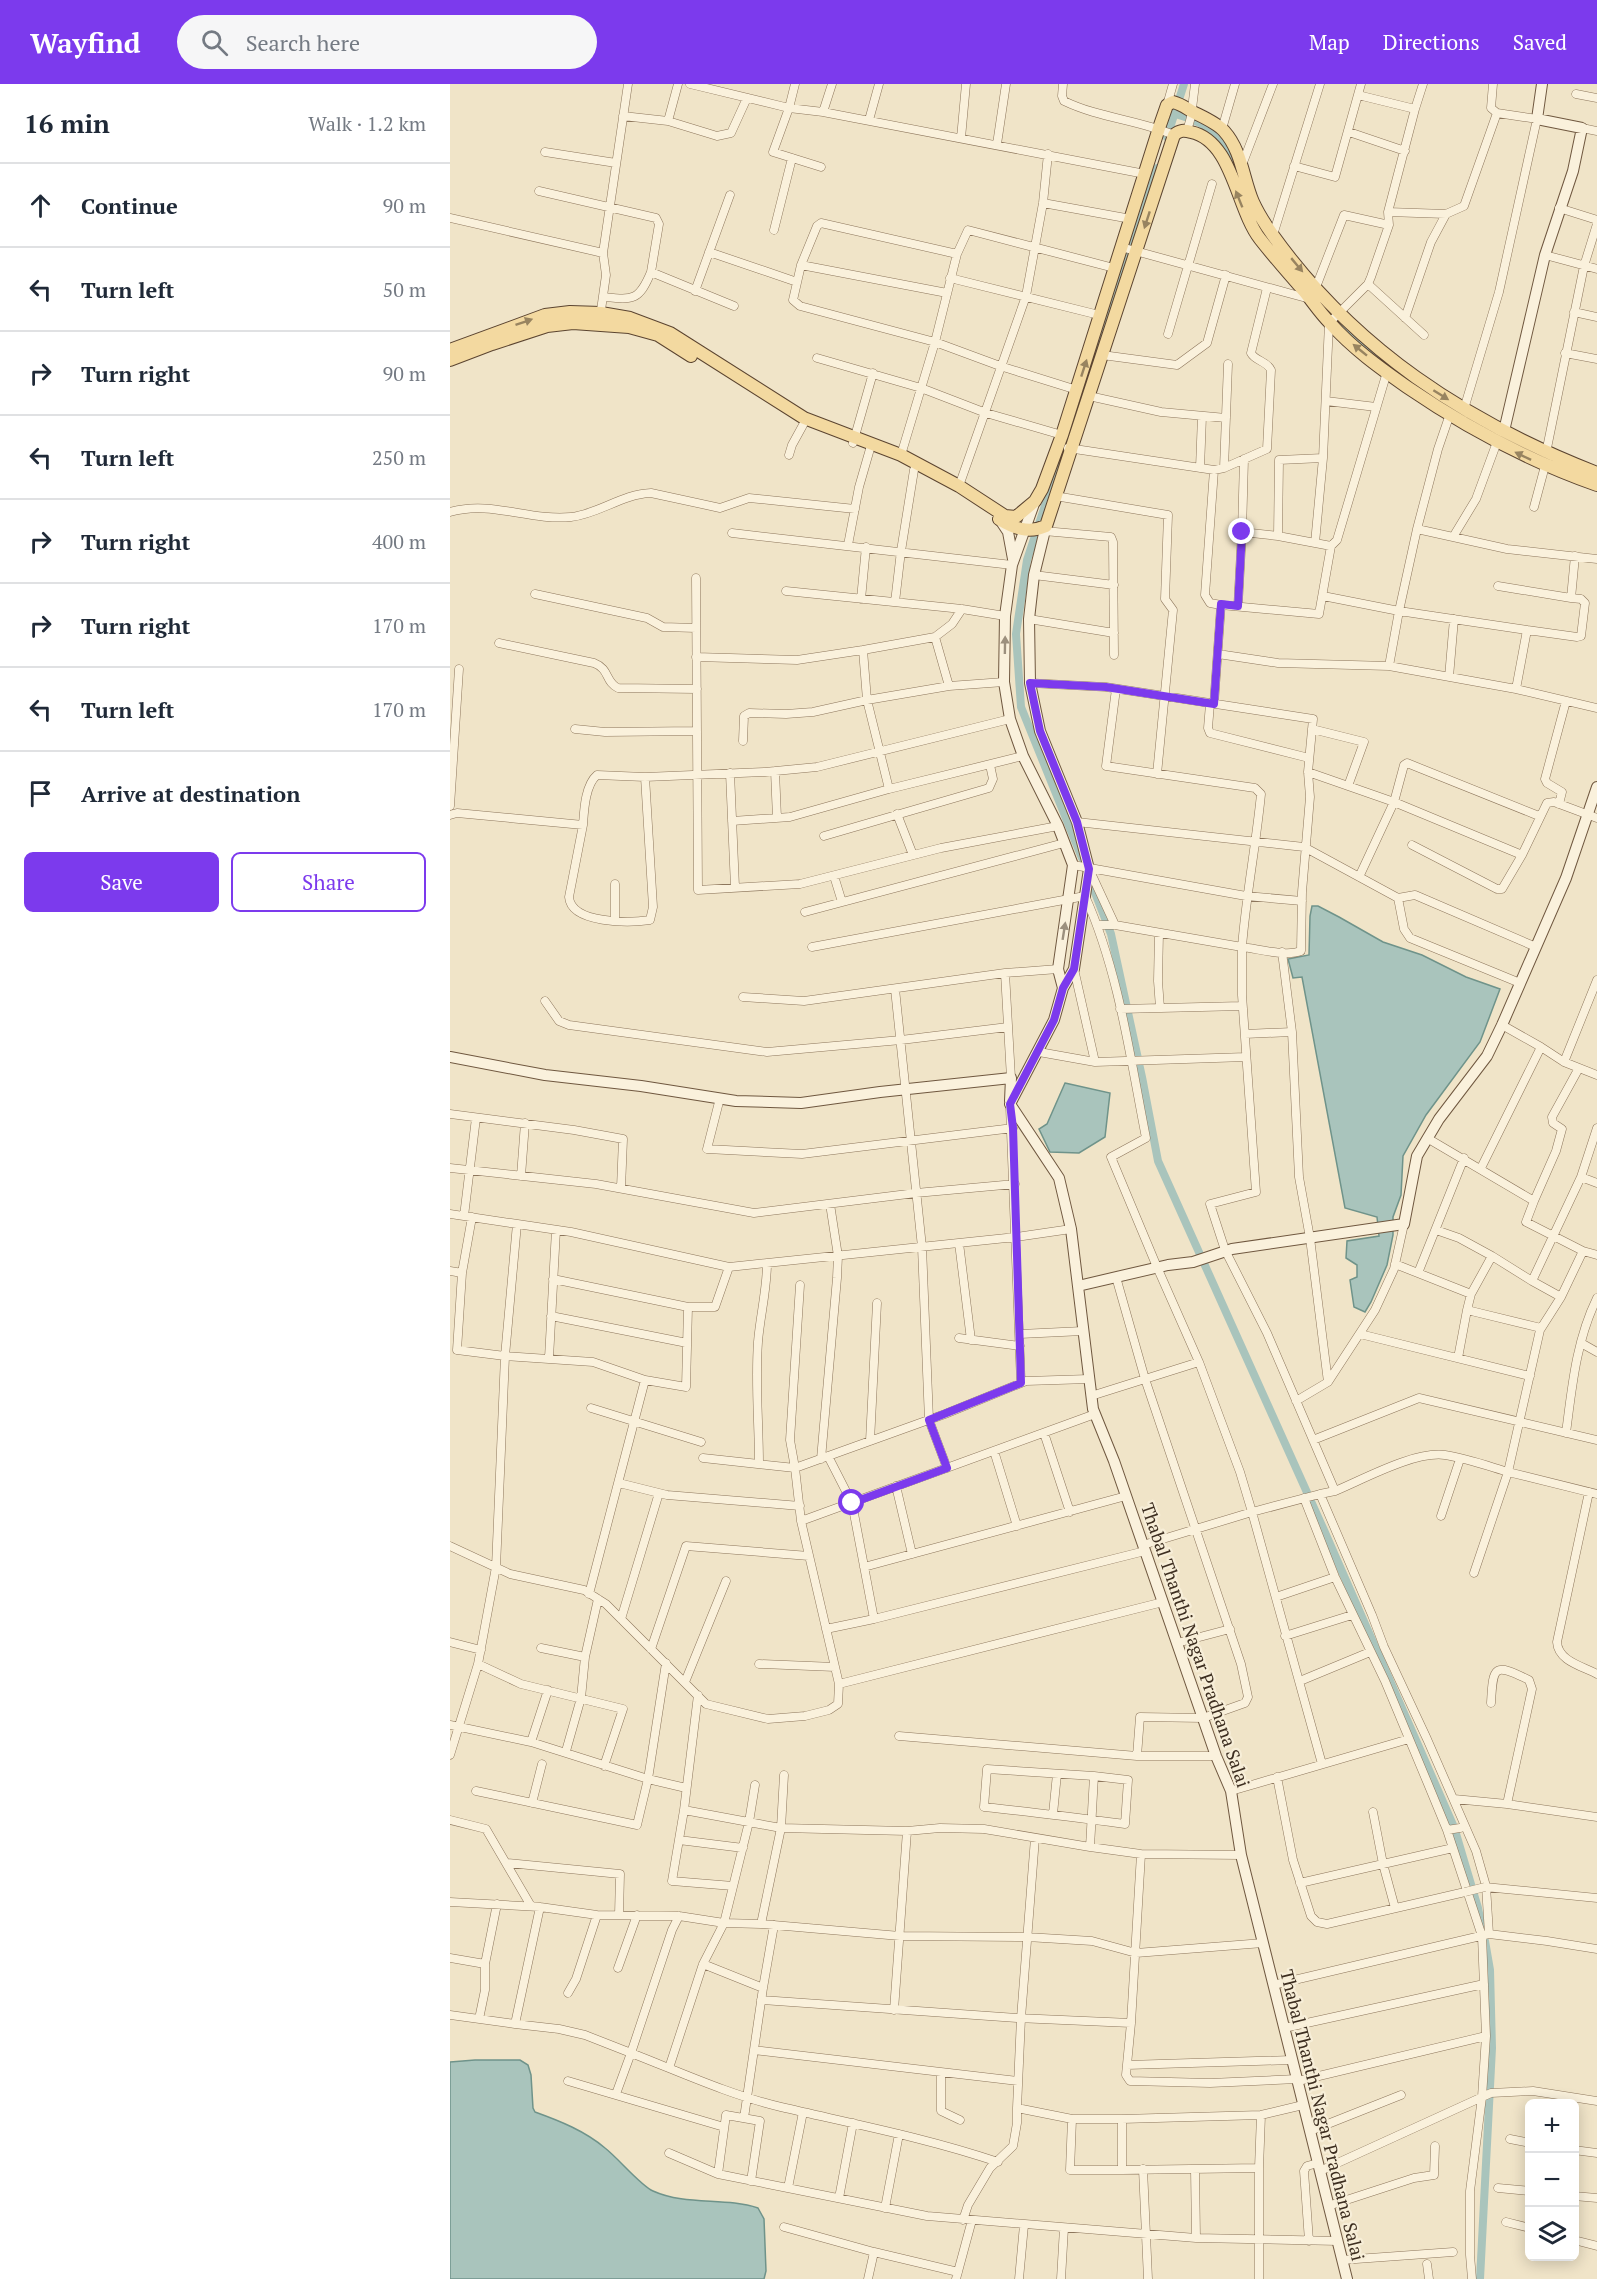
<!DOCTYPE html>
<html lang="en">
<head>
<meta charset="utf-8">
<style>
	:root { --surface:#fff; --page:#f6f6f7; --text:#1f2937; --muted:#747a83; --line:#e0e1e3; --accent:#7c3aed }
	body { margin:0; font-family:"PT Serif",serif; background:var(--page); color:var(--text) }
	.controls { position:absolute; right:18px; bottom:18px; display:grid; overflow:hidden; border-radius:9px; box-shadow:0 3px 15px #0003 }
	.controls button { width:54px; height:54px; display:grid; place-items:center; padding:0; border:0; border-bottom:2px solid var(--line); background:var(--surface); color:var(--text); font:30px sans-serif }
	.stop { position:absolute; width:18px; height:18px; margin:-14px; border:4px solid #7c3aed; border-radius:50%; background:#fff }
	.stop.end { background:#7c3aed; border-color:#fff; box-shadow:0 2px 6px #0008 }
	.list { margin:0; padding:0; list-style:none }
	h2 { display:flex; justify-content:space-between; align-items:center; height:78px; margin:0; padding:0 24px; font-size:26px }
	h2 small { font-size:20px; font-weight:400; color:var(--muted) }
	.list li { display:grid; grid-template-columns:39px 1fr auto; gap:18px; align-items:center; box-sizing:border-box; height:84px; padding:0 24px; border-top:2px solid var(--line) }
	.list b { display:block; font-size:22px; white-space:nowrap }
	.list em { font-size:20px; font-style:normal; color:var(--muted) }
	.actions { display:flex; gap:12px; padding:18px 24px }
	.actions a { flex:1; padding:14px 0; border:2px solid var(--accent); border-radius:9px; text-align:center; font-size:21px; color:var(--accent) }
	.actions .main { background:var(--accent); color:#fff }
	.icon { flex:none; width:33px; height:33px; fill:none; stroke:currentColor; stroke-width:2; stroke-linecap:round; stroke-linejoin:round }
	.map { position:relative; flex:none; width:1147px; height:2195px; overflow:hidden }
	header { display:flex; align-items:center; gap:36px; box-sizing:border-box; height:84px; padding:0 30px; background:var(--accent); color:#fff }
	header strong { font-size:28px }
	nav { display:flex; gap:33px; margin-inline-start:auto; font-size:21px }
	.search { width:420px; height:54px; background:var(--page); display:flex; align-items:center; gap:15px; box-sizing:border-box; padding:0 21px; border-radius:33px; color:var(--muted); font-size:22px }
	main { display:flex }
	aside { flex:1; background:var(--surface) }
	.map>svg:first-child { display:block }
	.water { fill:#a9c4bc; stroke:#6f938a; stroke-width:1.5 }
	.lines { fill:none; stroke-linecap:round; stroke-linejoin:round }
	.canal { stroke:#a9c4bc; stroke-width:8 }
	.street-casing { stroke:#8d765c; stroke-width:9 }
	.secondary-casing { stroke:#6f573f; stroke-width:12 }
	.primary-casing { stroke:#5b4430; stroke-width:14 }
	.street { stroke:#faf1dc; stroke-width:8 }
	.secondary { stroke:#faf1dc; stroke-width:10 }
	.primary { stroke:#f3d9a0; stroke-width:12 }
	.street-bridge-casing { stroke:#8d765c; stroke-width:9; stroke-linecap:butt }
	.street-bridge { stroke:#faf1dc; stroke-width:8 }
	.oneway { fill:#988460 }
	.oneway2 { fill:#9c907e }
	.route { stroke:#7c3aed; stroke-width:8 }
	.labels { text-anchor:middle; dominant-baseline:central; stroke-width:4.5; stroke-linejoin:round; paint-order:stroke }
	.street-label { font-size:18px; fill:#3d2e20; stroke:#f7eed8 }
</style>
</head>
<body>
<header>
<strong>Wayfind</strong>
<div class="search"><svg class="icon" aria-label="search" viewBox="0 0 24 24"><circle cx="10" cy="10" r="6"/><path d="M15 15l6 6"/></svg>Search here</div>
<nav><a>Map</a><a>Directions</a><a>Saved</a></nav>
</header>
<main>
<aside>
<h2>16 min<small>Walk · 1.2 km</small></h2>
<ul class="list">
<li><svg class="icon" aria-label="ahead" viewBox="0 0 24 24"><path d="M12 20V5M6 11l6-6 6 6"/></svg><div><b>Continue</b></div><em>90 m</em></li>
<li><svg class="icon" aria-label="left" viewBox="0 0 24 24"><path d="M17 20v-9H6M10 6l-5 5 5 5"/></svg><div><b>Turn left</b></div><em>50 m</em></li>
<li><svg class="icon" aria-label="right" viewBox="0 0 24 24"><path d="M7 20v-9h11M14 6l5 5-5 5"/></svg><div><b>Turn right</b></div><em>90 m</em></li>
<li><svg class="icon" aria-label="left" viewBox="0 0 24 24"><path d="M17 20v-9H6M10 6l-5 5 5 5"/></svg><div><b>Turn left</b></div><em>250 m</em></li>
<li><svg class="icon" aria-label="right" viewBox="0 0 24 24"><path d="M7 20v-9h11M14 6l5 5-5 5"/></svg><div><b>Turn right</b></div><em>400 m</em></li>
<li><svg class="icon" aria-label="right" viewBox="0 0 24 24"><path d="M7 20v-9h11M14 6l5 5-5 5"/></svg><div><b>Turn right</b></div><em>170 m</em></li>
<li><svg class="icon" aria-label="left" viewBox="0 0 24 24"><path d="M17 20v-9H6M10 6l-5 5 5 5"/></svg><div><b>Turn left</b></div><em>170 m</em></li>
<li><svg class="icon" aria-label="arrive" viewBox="0 0 24 24"><path d="M6 21V4h12l-3 4 3 4H6"/></svg><div><b>Arrive at destination</b></div></li>
</ul>
<div class="actions"><a class="main">Save</a><a>Share</a></div>
</aside>
<div class="map">
<svg width="1147" height="2195" viewBox="0 0 1147 2195">
	<rect width="100%" height="100%" fill="#f0e4c8"/>
	<path class="water" d="M862 822H868L889 833 933 858 972 871 1016 893 1050 905 1030 958 976 1031 953 1072 951 1111 943 1133V1151L937 1181 921 1218 915 1228 904 1223 900 1196 907 1193V1181L896 1174 897 1157 929 1152 927 1133 895 1124 852 893 843 894 838 875 859 871 860 832Z
		M615 999 660 1009 655 1053 629 1069 600 1068 589 1045 597 1040Z
		M25 1976H70L78 1981 81 1991 83 2024 85 2028C110 2037 135 2047 155 2064 168 2074 191 2102 203 2107 236 2122 275 2113 308 2124L314 2135 316 2187 314 2195H0V1978Z"/>
	<g class="lines">
		<path class="canal" d="M725 30C766 41 776 57 789 95
			M717 53 734 0
			M810 145 834 175
			M861 207 902 252 936 281
			M968 303 1011 330
			M624 332 707 84
			M617 355 577 476 566 550 571 623 632 774
			M639 793 661 850 692 993 708 1077 873 1444 1004 1743 1028 1824 1032 1845
			M1030 2195 1042 1964 1040 1886 1035 1857"/>
		<g class="street-casing">
			<path id="street" d="M240 0 339 24 373 28 695 90
				M345 0 339 24 323 68 371 83
				M613 0 612 12 614 17C649 34 689 36 724 51
				M1126 10 1147 14
				M908 11 965 25
				M717 21 723 0
				M373 28 382 0
				M173 32 218 37 267 52 281 49 297 14
				M419 36 429 0
				M218 37 228 0
				M1132 44 1147 47
				M772 45 785 0
				M737 47 741 33 745 0
				M899 48 955 67
				M511 54 516 0
				M547 60 556 0
				M95 68 166 79
				M792 81 823 0
				M844 82 885 93 911 0
				M89 107 206 134 209 140 201 188
				M593 119 681 135
				M1109 124 1147 136
				M938 128 996 130 1014 122 1047 29
				M0 134 153 169
				M324 146 342 74
				M823 151 870 0
				M671 163 860 215
				M259 168 347 198
				M507 170 371 139 367 142 351 181 343 216 350 222 485 258 550 282 627 306
				M1095 171 1147 185
				M351 181 497 209
				M500 194 649 231
				M918 200 974 251
				M866 203 894 131 939 141
				M245 207 280 111
				M154 213C183 216 189 217 201 188L284 222
				M1124 228 1147 233
				M150 233 156 191 153 169 178 0
				M955 234 981 158 996 130
				M718 250 762 100
				M1115 269 1147 275
				M652 271 727 281 757 259 776 191
				M367 274 471 304 536 329 612 351
				M639 312 711 328 776 334
				M876 317 926 323
				M1014 325 1049 208 1087 35 1047 29 1041 24 1043 0
				M403 359 423 289
				M618 364 764 386 774 384 817 365 821 286C817 277 805 277 801 269L817 204
				M1096 369 1134 182 1147 140
				M339 371 342 361 353 341
				M451 371 485 258 507 170 518 146 664 184
				M750 384 752 332
				M774 384 778 280
				M764 386 755 511 760 519 771 521
				M509 402 576 212 593 119 598 70
				M605 412 718 431 715 515 723 526 707 690
				M1084 423 1095 382
				M0 428C41 416 79 437 121 433 149 430 172 410 201 409L270 424 299 414 405 425
				M967 445 988 365 1000 330
				M594 447 661 453 663 458 664 571
				M792 448 794 375
				M282 449 562 481
				M828 452 829 376 873 374 879 239 918 200 921 193 939 141 938 128 965 25 973 0
				M1003 453 1026 415 1047 358
				M865 459 873 374
				M398 461 409 403 420 365
				M1147 475 1057 465 967 445 949 527 1077 546 1066 605 1147 624
				M584 491 664 501
				M246 494 248 806 350 800 491 764 608 742
				M1048 502 1121 514
				M336 507 512 525 555 532
				M85 510 197 534 213 543 246 544
				M873 512 949 527 939 582
				M411 515 416 463
				M445 518 451 467 464 386
				M788 522 792 448 828 452 881 462 887 456 937 288
				M579 535 664 549
				M1077 546 1127 553 1131 552 1135 519 1131 515 1121 514 1125 472
				M485 553 502 540 512 525
				M49 559 144 579C160 585 155 598 168 604L247 605
				M413 566 485 553 499 602
				M768 570 828 579 939 582 1066 605
				M246 573 347 576 413 566 417 616 439 705 573 672
				M999 593 1004 535
				M580 599 656 603 863 635 858 688 860 713 852 808 851 867C836 873 809 865 792 863 796 812 806 761 811 710L805 704 656 682 666 605
				M760 620 758 644 760 649 859 674
				M764 620 771 521 869 530 881 462
				M125 645 155 648 247 647
				M862 645 914 658 898 702
				M293 657 294 632 299 629 336 630 363 628 417 616 499 602 554 598
				M325 687 327 734
				M858 688 944 718 1072 771
				M280 689 285 803
				M1109 720 1112 708 1097 699 1095 695 1116 617
				M0 722 9 585
				M447 730 463 771
				M0 731 7 729 133 741C134 727 135 701 147 691L195 693 315 688 367 683 560 635
				M282 737 340 733 439 705
				M627 738 854 763 948 814 965 811 1086 863
				M133 741 119 813C121 840 180 839 200 836L203 823 195 693
				M374 752 539 704 543 695 540 681
				M962 761 1047 805H1052L1072 771 1097 719 1104 718 1147 734
				M623 781 796 812 852 817
				M639 785 665 841
				M384 792 392 818
				M909 793 944 718 954 681 957 679 1089 732
				M165 800V837
				M948 814 954 845 960 854 1070 899
				M355 828 614 759
				M648 841H665L792 863V911L806 1108 760 1120 775 1166 817 1249 885 1407 870 1410 922 1531 934 1563 977 1655 1026 1767 1036 1802 1039 1850
				M709 849 708 897 710 924
				M362 863 635 812C669 888 680 973 696 1054L661 1073 707 1183 749 1278 695 1295 666 1193
				M832 868 842 948 849 1093 860 1154 878 1298
				M624 885 645 978
				M445 905 472 1163 479 1336 497 1384
				M293 913 354 917 555 889
				M95 917 109 937 119 941 317 968 451 956 558 943
				M670 925 792 922
				M795 950 842 948
				M1091 963 1114 978 1147 896
				M589 968 645 978 796 973
				M1114 978 1147 991
				M561 994 555 889 608 885
				M270 1014 257 1065 352 1070 563 1044
				M560 1022 571 1299
				M0 1030 124 1046 173 1055 171 1104
				M977 1054 1084 1117 1076 1138 1133 1167 1111 1213 1090 1246 1058 1388 1147 1410
				M0 1084 146 1100 304 1129 466 1109 565 1100
				M1031 1084 1091 963 1052 941
				M71 1092 75 1039
				M1131 1093 1147 1099
				M1084 1117 1106 1067 1112 1045 1103 1039 1102 1033 1129 984
				M0 1130 121 1148 279 1183
				M14 1132 26 1034
				M986 1146 1009 1154 1042 1172
				M509 1159 521 1256
				M1133 1167 1147 1171
				M945 1180 1021 1210 1017 1226 1091 1244
				M0 1187 12 1189 7 1266 55 1272 67 1140
				M12 1189 22 1133
				M968 1189 1014 1074
				M103 1195 238 1223H265L279 1183 566 1153 621 1145
				M1082 1197 1111 1213
				M1021 1210 1042 1172 1082 1197 1131 1093 1147 1044
				M101 1232 237 1259
				M570 1250 633 1247
				M910 1250 1080 1292
				M509 1254 570 1262
				M1131 1259 1147 1268
				M99 1274 106 1146
				M1008 1274 1017 1226
				M749 1278 790 1388 802 1428 872 1680
				M641 1312 695 1295 791 1580 798 1613 795 1619 753 1634 690 1633 687 1672H766
				M846 1317 878 1298 925 1226 944 1185 954 1140
				M141 1324 251 1358
				M594 1349 620 1428
				M1116 1349C1122 1303 1126 1257 1147 1214
				M863 1356 969 1314 1147 1356
				M420 1357 427 1219
				M544 1367 567 1442
				M253 1374 345 1384 340 1356 350 1201
				M371 1375 387 1194 388 1172 380 1120
				M309 1380C309 1340 305 1298 308 1258 310 1232 317 1206 317 1179
				M169 1399 217 1411 350 1422
				M446 1402 462 1470
				M885 1407C914 1395 964 1367 995 1371 1016 1374 1038 1382 1058 1388L1024 1489
				M1139 1408 1107 1558C1108 1577 1132 1582 1147 1590
				M854 1414 885 1493 935 1597 978 1700 997 1746 1032 1852 1036 1952 1032 2013 1020 2107V2171L1022 2195
				M991 1432 1010 1375
				M351 1437 345 1384 495 1330 576 1297 639 1295
				M693 1461 802 1428 870 1410
				M0 1462 60 1490 134 1506 156 1520 256 1620 318 1635 355 1632 379 1626 388 1620 389 1600 351 1437 645 1330
				M414 1483 676 1412
				M139 1510 195 1296 236 1303 238 1223
				M826 1513 885 1493
				M171 1535 209 1409
				M424 1535 695 1467
				M376 1545 424 1535 402 1419 378 1372
				M835 1552 902 1531
				M0 1558 31 1566
				M727 1559 780 1545
				M91 1564 135 1573
				M201 1565 236 1462 359 1472
				M28 1580 71 1600 173 1625 154 1682
				M309 1580 385 1583
				M850 1597 920 1568
				M235 1598 276 1497
				M389 1600 713 1518
				M248 1611 234 1726 331 1744 334 1691
				M1041 1619C1043 1581 1044 1579 1079 1596L1082 1605 1057 1720
				M0 1641 81 1658 198 1695 236 1704
				M449 1652 687 1672
				M81 1658 98 1606
				M116 1667 131 1614 135 1573 148 1515
				M0 1671 28 1580 46 1483 55 1272 143 1278 195 1296
				M827 1693 843 1776 861 1832 867 1838 877 1840 1015 1808
				M26 1707 187 1741 198 1695 216 1579
				M781 1707 959 1655
				M1004 1715 1057 1720 1147 1733
				M82 1719 92 1680
				M234 1726 222 1797 283 1802
				M923 1728 933 1780 945 1824
				M603 1730 607 1690
				M0 1736 36 1745 81 1822
				M997 1746 1010 1744
				M585 1754 571 1934 567 2024 622 2035H672L811 2031 853 2021
				M229 1756 293 1764
				M640 1763 644 1692 678 1696 675 1740C628 1734 581 1728 534 1723L537 1685 644 1692
				M57 1779 170 1790 169 1831
				M850 1799 1003 1764
				M1035 1803 1147 1814
				M0 1818 90 1823 147 1831 229 1832 274 1839 311 1840 450 1852 577 1853 642 1857 686 1869 813 1859
				M90 1823 65 1940 109 1945 135 1951 181 1969 166 2010
				M229 1832 222 1846 181 1969C230 1988 280 2011 331 2023 404 2040 477 2054 548 2078
				M311 1840 331 1744 457 1747 490 1744 534 1745 640 1763 691 1770 791 1771
				M0 1874 35 1880V1906L29 1935
				M35 1880 47 1820
				M253 1880 313 1904
				M168 1884 187 1831
				M823 1901 1039 1850 1097 1857 1147 1865
				M118 1909 126 1895 147 1831
				M311 1916 567 1934 681 1939 691 1770
				M444 1926 457 1747
				M0 1931 65 1940
				M681 1939 676 1991 680 1997 760 1999 847 1995
				M834 1944 1034 1900
				M304 1966 568 1997
				M677 1981 842 1976
				M219 1984 253 1880 274 1839 299 1738 305 1701
				M491 1989V2027L510 2036
				M118 1997 274 2043
				M848 1997 1036 1952
				M294 2034 313 1904 324 1841
				M622 2035 620 2086H672V2035
				M860 2047 951 2011
				M1060 2055 1080 2059
				M1124 2066 1147 2069
				M219 2069 268 2090
				M693 2085 698 2195
				M745 2085 746 2154
				M672 2086 809 2084
				M870 2087 1041 2009 1083 2007 1147 2017
				M301 2097 310 2037 276 2031 268 2090 477 2132 746 2154 888 2157
				M338 2104 353 2028
				M1048 2104 1080 2107
				M1124 2112 1147 2114
				M389 2114 403 2039
				M878 2122 964 2094 984 2091 985 2062
				M435 2124 449 2050
				M513 2136 518 2121 540 2084 563 2062 567 2039V2024
				M1056 2138 1080 2144
				M334 2143 424 2168 418 2195
				M1124 2156 1147 2162
				M859 2157 854 2087 857 2082 868 2079
				M424 2168 508 2188
				M892 2176 1003 2168
				M977 2180 979 2195
				M506 2195 522 2136
				M569 2195 574 2141
				M611 2195 614 2144
				M809 2195V2084L811 2031"/>
		</g>
		<g class="secondary-casing">
			<path id="secondary" d="M1054 347 1095 171 1123 87 1132 44 1087 35 1092 0
				M585 417 562 481 555 532 554 598 560 635 573 672 608 742 623 781 608 885 613 904
				M550 436 558 448 563 475
				M0 973 95 991 191 1002 286 1017 351 1019 430 1008 561 994 560 1017
				M560 1020 609 1094 621 1145 643 1325 664 1377 766 1672 781 1707 791 1771 897 2195
				M560 1020 604 936 613 904 624 885 639 785 627 738 590 647 580 599 579 535 584 491 596 442
				M628 1202 718 1181 743 1178 782 1165 954 1140 967 1072 989 1035 1037 972 1052 941 1116 794 1147 703"/>
		</g>
		<g class="primary-casing">
			<path id="primary" d="M0 266 95 231 120 228 151 229 180 234 220 249 354 334 451 371 509 402 555 432 566 433 585 417 592 405 612 351 709 44 717 21 723 18C731 20 736 24 743 28 753 33 767 39 774 47 792 67 793 95 803 118 808 129 815 140 822 150 904 265 1016 338 1147 389
				M0 276 42 260 97 242 123 239 179 243 208 251 241 272
				M549 435C564 444 578 450 596 442L724 51C730 46 734 46 741 48 783 57 786 124 810 155 824 173 839 190 854 207 863 218 870 229 880 239 902 264 930 284 957 303 1017 344 1079 377 1147 401"/>
		</g>
		<use href="#street" class="street"/>
		<use href="#secondary" class="secondary"/>
		<use href="#primary" class="primary"/>
		<g class="street-bridge-casing">
			<path id="street-bridge" d="M1015 1808 1035 1803"/>
		</g>
		<use href="#street-bridge" class="street-bridge"/>
	</g>
	<defs><path id="oneway-solid" d="M-6-.8H1V-3.2L6.5 0L1 3.2V.8H-6Z" transform="scale(1.5)"/></defs>
	<g class="oneway">
		<use href="#oneway-solid" transform="translate(789 115) rotate(-112)"/>
		<use href="#oneway-solid" transform="translate(697 136) rotate(108)"/>
		<use href="#oneway-solid" transform="translate(847 181) rotate(50)"/>
		<use href="#oneway-solid" transform="translate(74 238) rotate(-19)"/>
		<use href="#oneway-solid" transform="translate(910 266) rotate(-141)"/>
		<use href="#oneway-solid" transform="translate(634 284) rotate(-72)"/>
		<use href="#oneway-solid" transform="translate(991 311) rotate(32)"/>
		<use href="#oneway-solid" transform="translate(1073 372) rotate(-154)"/>
	</g>
	<g class="oneway2">
		<use href="#oneway-solid" transform="translate(555 561) rotate(-89)"/>
		<use href="#oneway-solid" transform="translate(614 847) rotate(-81)"/>
	</g>
	<g class="lines">
		<path class="route" d="M402 1419 497 1384 479 1336 571 1299 563 1044 560 1020 604 936 613 904 624 885 639 785 627 738 590 647 580 599 656 603 764 620 771 520 788 522 792 448"/>
	</g>
	<g class="labels">
		<g class="street-label">
			<text transform="translate(746 1561) rotate(71)">Thabal Thanthi Nagar Pradhana Salai</text>
			<text transform="translate(873 2031) rotate(76)">Thabal Thanthi Nagar Pradhana Salai</text>
		</g>
	</g>
</svg>
<div class="controls">
<button>+</button>
<button>−</button>
<button><svg class="icon" aria-label="layers" viewBox="0 0 24 24"><path d="M12 4l9 5-9 5-9-5zM3 14l9 5 9-5"/></svg></button>
</div>
<div class="stop" style="left:402px;top:1419px"></div>
<div class="stop end" style="left:792px;top:448px"></div>
</div>
</main>
</body>
</html>
